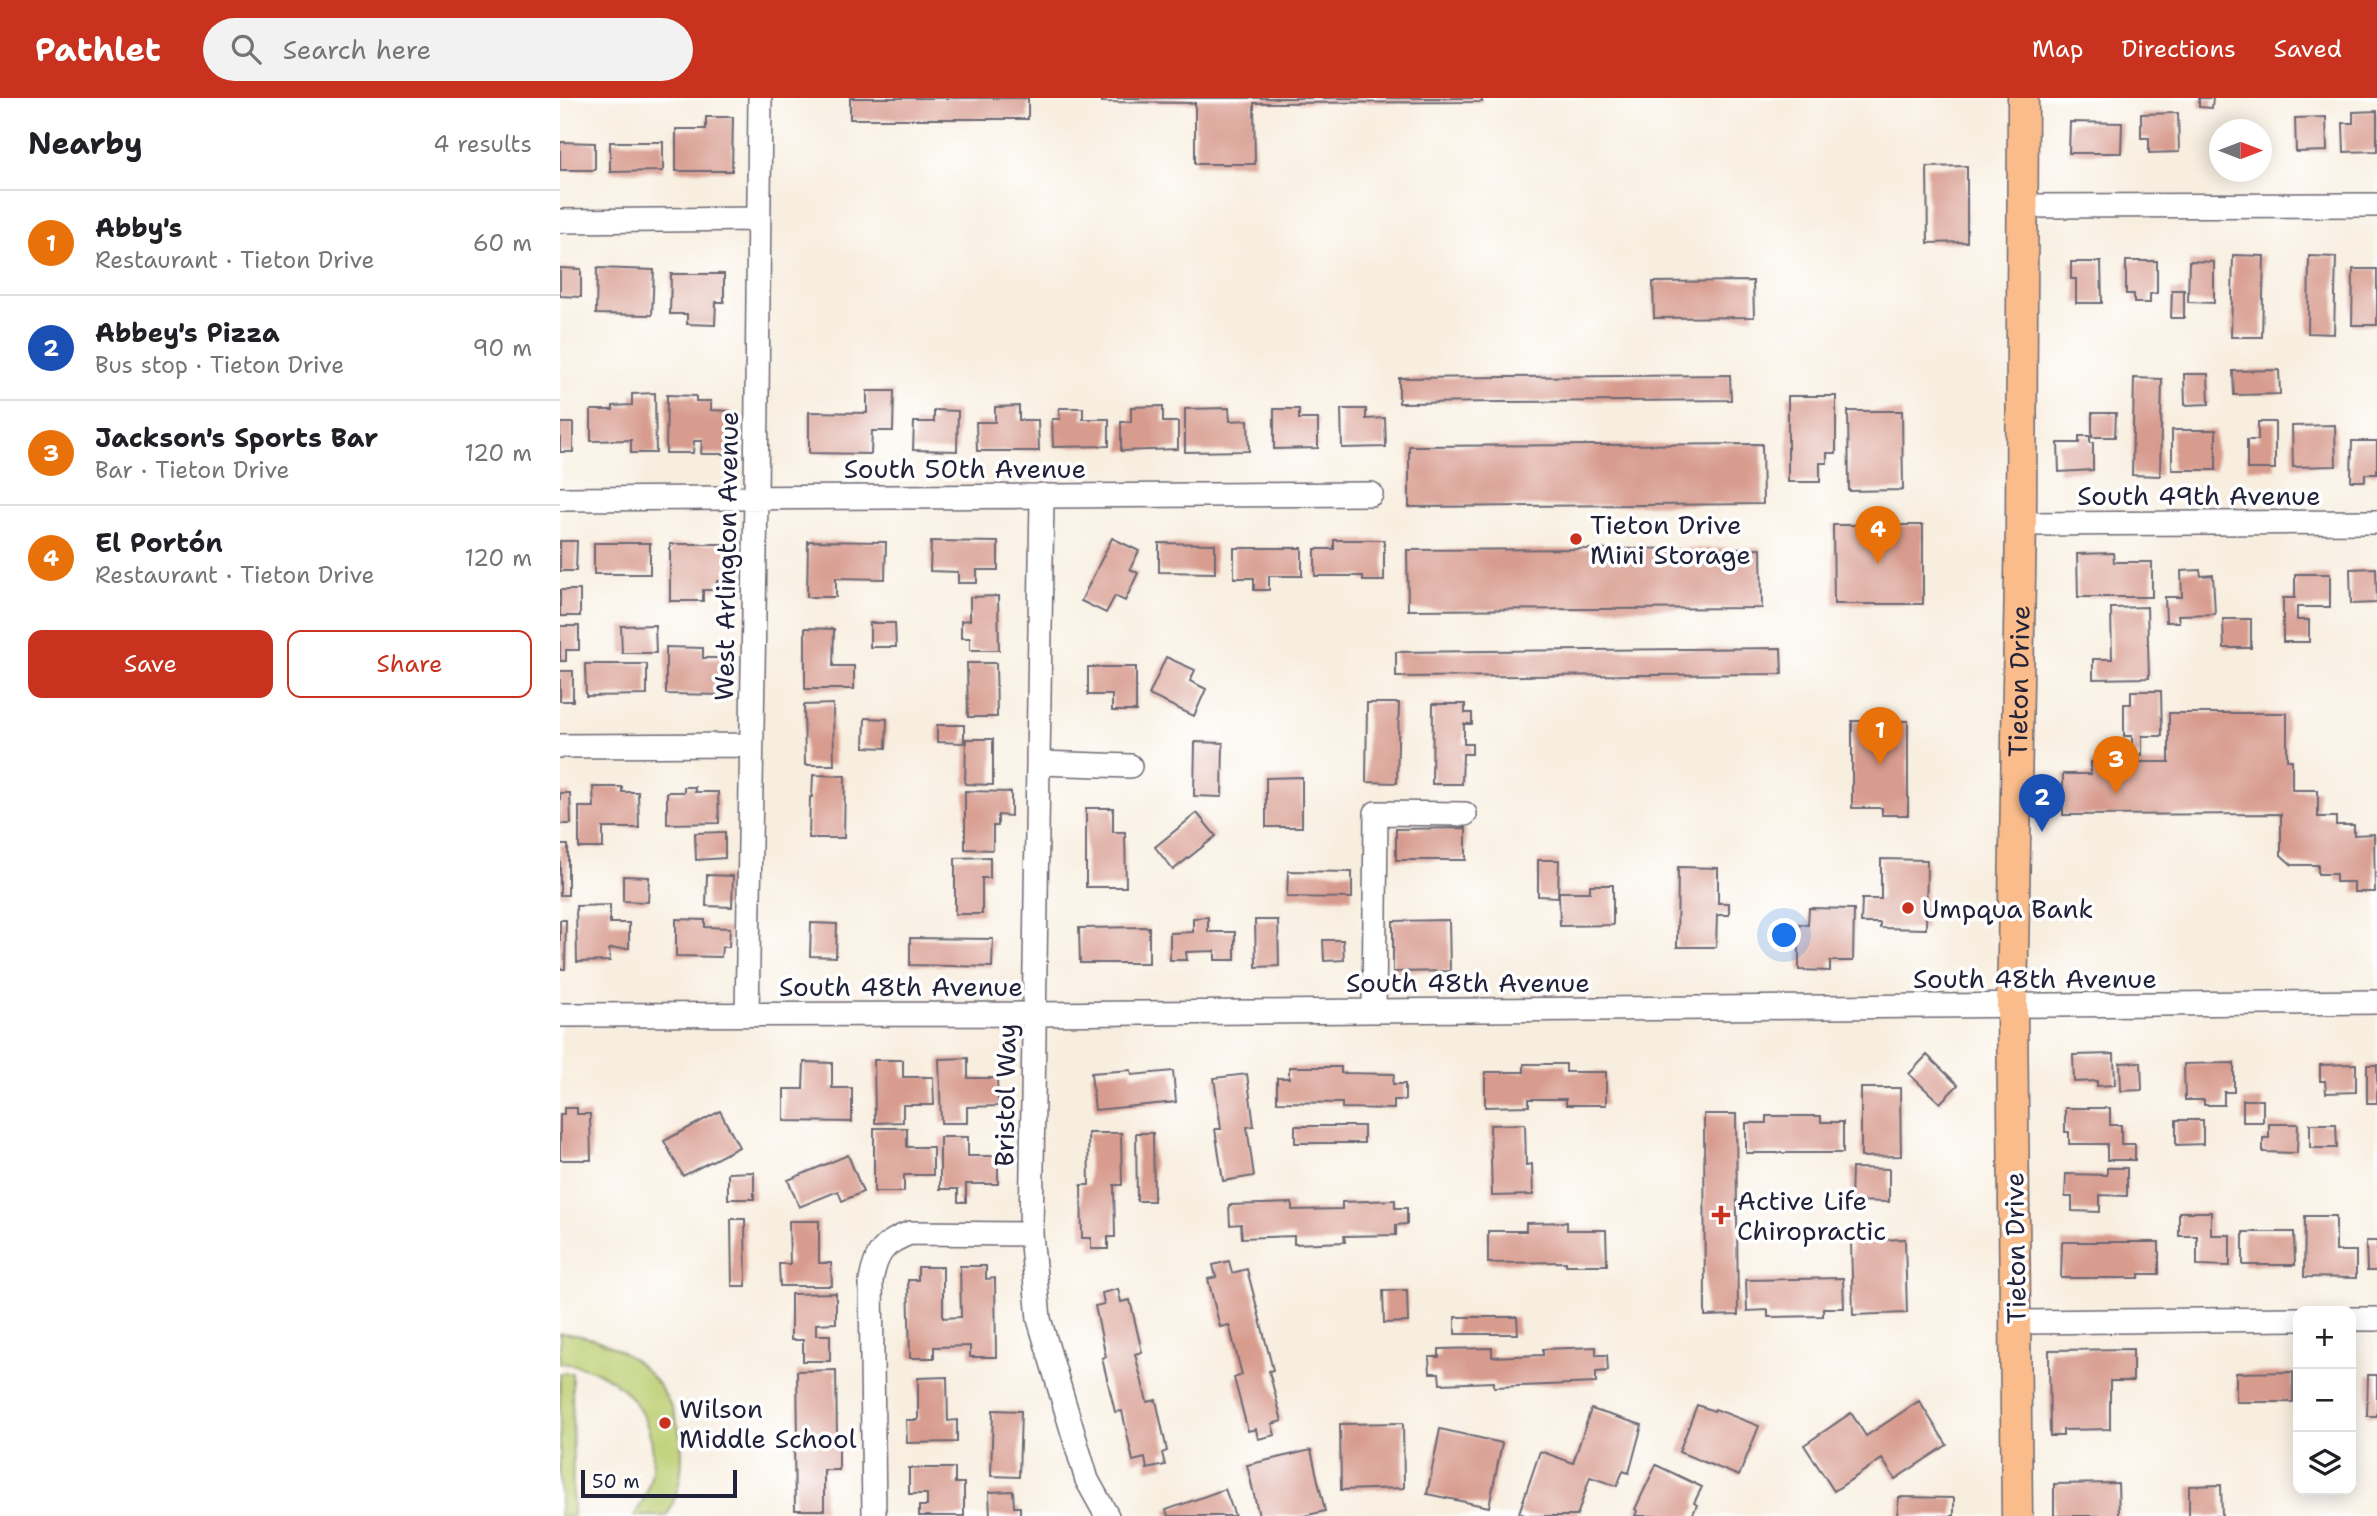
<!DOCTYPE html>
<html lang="en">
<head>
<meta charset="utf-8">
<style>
	:root { --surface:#fff; --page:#f2f2f2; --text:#202124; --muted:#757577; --line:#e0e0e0; --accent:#c8321e }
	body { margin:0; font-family:"Shantell Sans",sans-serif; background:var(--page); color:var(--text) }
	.controls { position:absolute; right:21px; bottom:21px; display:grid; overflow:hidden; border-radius:14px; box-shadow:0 4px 18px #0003 }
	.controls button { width:63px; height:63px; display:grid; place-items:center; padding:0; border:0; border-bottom:2px solid var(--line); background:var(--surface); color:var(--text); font:35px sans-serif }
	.compass { position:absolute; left:1649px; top:21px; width:63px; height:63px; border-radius:50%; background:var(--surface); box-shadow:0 4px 18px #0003; rotate:90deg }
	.scale { position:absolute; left:21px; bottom:18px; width:156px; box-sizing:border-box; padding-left:7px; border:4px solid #22223b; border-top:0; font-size:19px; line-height:24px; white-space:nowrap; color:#22223b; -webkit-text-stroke:5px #fff; paint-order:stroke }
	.you { position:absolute; left:1225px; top:838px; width:24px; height:24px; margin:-18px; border:5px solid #fff; border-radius:50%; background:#1a73e8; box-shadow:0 0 0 10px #1a73e833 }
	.badge { display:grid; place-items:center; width:46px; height:46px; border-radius:50%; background:var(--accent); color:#fff; font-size:23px; font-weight:700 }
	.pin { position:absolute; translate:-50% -58px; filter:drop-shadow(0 2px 4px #0008) }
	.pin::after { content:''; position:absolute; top:37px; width:24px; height:21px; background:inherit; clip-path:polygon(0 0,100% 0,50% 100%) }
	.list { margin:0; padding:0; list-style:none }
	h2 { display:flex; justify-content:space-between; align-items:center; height:91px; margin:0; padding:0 28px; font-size:30px }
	h2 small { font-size:23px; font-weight:400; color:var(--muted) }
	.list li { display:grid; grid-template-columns:46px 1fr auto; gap:21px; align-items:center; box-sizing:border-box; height:105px; padding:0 28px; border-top:2px solid var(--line) }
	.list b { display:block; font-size:26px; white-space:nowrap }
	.list p { margin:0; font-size:23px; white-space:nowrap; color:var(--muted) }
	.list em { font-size:23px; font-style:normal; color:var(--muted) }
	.actions { display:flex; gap:14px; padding:21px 28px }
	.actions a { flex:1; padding:16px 0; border:2px solid var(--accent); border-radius:14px; text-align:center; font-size:24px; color:var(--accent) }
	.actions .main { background:var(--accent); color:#fff }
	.icon { flex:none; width:38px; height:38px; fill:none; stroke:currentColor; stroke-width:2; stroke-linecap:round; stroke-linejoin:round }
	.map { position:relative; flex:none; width:1817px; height:1418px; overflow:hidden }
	header { display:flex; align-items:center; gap:42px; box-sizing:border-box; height:98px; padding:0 35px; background:var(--accent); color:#fff }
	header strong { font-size:33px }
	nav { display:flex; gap:38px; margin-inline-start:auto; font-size:24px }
	.search { width:490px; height:63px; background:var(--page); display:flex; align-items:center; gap:18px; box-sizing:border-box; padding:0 24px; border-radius:38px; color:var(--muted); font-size:26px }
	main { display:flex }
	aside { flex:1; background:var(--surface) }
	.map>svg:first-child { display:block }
	.green { fill:#bccd70; stroke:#6f7856; stroke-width:2 }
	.building { fill:#d89c8f }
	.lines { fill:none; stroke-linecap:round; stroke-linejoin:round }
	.minor-casing { stroke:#6d6974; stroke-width:26 }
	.major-casing { stroke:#6d6974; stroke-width:33 }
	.minor { stroke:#fff; stroke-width:23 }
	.major { stroke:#f9bc8a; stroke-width:30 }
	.poi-dot { fill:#c8321e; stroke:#fff; stroke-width:2.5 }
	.labels { text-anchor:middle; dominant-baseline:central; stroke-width:7; stroke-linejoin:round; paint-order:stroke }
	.street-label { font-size:26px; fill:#22223b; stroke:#fff }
	.poi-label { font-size:26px; fill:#22223b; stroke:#fff; text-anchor:start }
</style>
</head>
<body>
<header>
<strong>Pathlet</strong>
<div class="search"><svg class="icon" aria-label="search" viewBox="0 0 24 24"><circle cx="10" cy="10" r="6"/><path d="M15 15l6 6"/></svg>Search here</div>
<nav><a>Map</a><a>Directions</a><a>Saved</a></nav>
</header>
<main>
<aside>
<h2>Nearby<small>4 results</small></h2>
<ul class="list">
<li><span class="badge" style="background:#e8710a">1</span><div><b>Abby's</b><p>Restaurant · Tieton Drive</p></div><em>60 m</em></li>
<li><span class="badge" style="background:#1a4fb4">2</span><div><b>Abbey's Pizza</b><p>Bus stop · Tieton Drive</p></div><em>90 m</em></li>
<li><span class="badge" style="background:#e8710a">3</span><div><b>Jackson's Sports Bar</b><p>Bar · Tieton Drive</p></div><em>120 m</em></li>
<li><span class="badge" style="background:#e8710a">4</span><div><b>El Portón</b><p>Restaurant · Tieton Drive</p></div><em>120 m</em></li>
</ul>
<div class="actions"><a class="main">Save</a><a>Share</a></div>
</aside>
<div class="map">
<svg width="1817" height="1418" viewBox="0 0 1817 1418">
	<rect width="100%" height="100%" fill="#fff"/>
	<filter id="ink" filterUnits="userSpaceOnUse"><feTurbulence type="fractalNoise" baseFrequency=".0143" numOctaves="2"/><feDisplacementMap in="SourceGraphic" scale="14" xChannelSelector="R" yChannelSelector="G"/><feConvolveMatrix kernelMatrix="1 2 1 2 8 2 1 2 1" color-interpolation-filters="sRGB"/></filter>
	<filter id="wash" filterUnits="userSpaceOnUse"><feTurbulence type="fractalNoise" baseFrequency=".00686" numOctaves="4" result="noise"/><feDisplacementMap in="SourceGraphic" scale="28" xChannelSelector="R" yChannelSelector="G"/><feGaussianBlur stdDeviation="1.57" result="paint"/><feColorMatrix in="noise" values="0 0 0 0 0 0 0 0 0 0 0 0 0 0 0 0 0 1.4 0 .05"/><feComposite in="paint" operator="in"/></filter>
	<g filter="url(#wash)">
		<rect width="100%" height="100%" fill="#f8eedf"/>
		<path class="green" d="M0 1235C93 1241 151 1333 107 1418H74C119 1352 79 1271 0 1265Z
			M0 1275H12L13 1418H0Z"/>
		<g id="blocks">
			<path class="building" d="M290 0H468V21H290Z
				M542 0H922V4L694 5 695 66H635V5L542 4Z
				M1639 0H1653L1652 10 1639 9Z
				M1817 13V53L1784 54 1783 25H1793V14Z
				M1618 15 1619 54 1589 55V40H1581V16Z
				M146 19H173L172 73H116V31H146Z
				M1766 19 1767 53 1736 54 1735 20Z
				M1510 24 1562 25 1561 55H1509Z
				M0 44 35 45V72H0Z
				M50 44H103V73L50 74Z
				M1407 68V144L1368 145 1367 69Z
				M1673 157 1704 158 1702 239H1671Z
				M1749 158 1776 159 1774 236 1748 235Z
				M1566 163H1597V195L1590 196V205H1574V196H1566Z
				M1629 163 1654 164V205L1628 204Z
				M1511 164H1541L1542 205H1516V181H1511Z
				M0 170 21 171V199L0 198Z
				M37 170 94 172 92 217 36 216Z
				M1793 171H1817V227H1792Z
				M111 176H164V204H156L155 227 127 226V216H110Z
				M1193 183 1194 219 1094 220 1093 184Z
				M1612 192H1624V220H1611Z
				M1719 272 1720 296 1674 297 1673 273Z
				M1624 276H1648L1649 306 1625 307Z
				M1170 277 1171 302 839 305V280Z
				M1574 280 1602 281 1600 378 1572 377Z
				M307 293H334L333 333H312L311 356 249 355V314L307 315Z
				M95 295 96 355H71V342L31 343V312H53V308L72 307V296Z
				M107 297 136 298V303H151V312L170 313 169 356H141L142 343H134L133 355H106Z
				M1228 298H1276V355H1267V365H1260V384H1228Z
				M459 308V322H478L479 353H417L416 324H435V309Z
				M603 308V324H618V351L561 353V324H571V309Z
				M499 310H523V321H549V348L493 349 492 321H500Z
				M669 310 670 323 688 322 689 353 625 354V311Z
				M714 311H739V321H758V350L714 351Z
				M781 311H806V321L825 320 826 349 782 350Z
				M374 312 398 313 397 353 353 352 354 324H374Z
				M1288 313H1342L1343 392 1289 393Z
				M1532 315H1556L1555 339H1532Z
				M1698 324H1715V371H1687V342H1698Z
				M0 325H13V354H0Z
				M1775 327 1776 368 1733 369 1732 328Z
				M1612 332H1656V372H1612Z
				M1519 338H1530V345H1533V372L1499 374 1498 345H1519Z
				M1792 343H1817V376H1805V383H1791Z
				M1202 346 1203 406 849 409V348Z
				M1273 427H1363V506H1274Z
				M552 440 579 453 570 471 578 475 565 503 555 498 546 515 521 503Z
				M774 442H824V483H803V478H755V451H774Z
				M0 443H17L16 473H0Z
				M248 443 326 444 325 481 276 480V499H247Z
				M371 443 438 444V472H417V485H398V474L370 473Z
				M34 445H90V476H34Z
				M599 445 655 446V475L599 474Z
				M110 446H167V483H157V492H143V503H110Z
				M674 450H742V478H709V492H694V480H674Z
				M1201 450 1202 510 848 512 847 452Z
				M1553 455 1554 464H1592V499H1518L1517 456Z
				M1816 470 1817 505 1791 506 1790 471Z
				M1640 472 1641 478 1653 477 1655 516 1618 517 1619 524H1606L1605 499H1622L1621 473Z
				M1735 476H1770V509H1737V522H1749V544H1723V500H1735Z
				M0 492H20V518H0Z
				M438 498 439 552H410V540H401V523L410 522V499Z
				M1587 509 1589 580 1533 581V561H1552L1551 510Z
				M1663 521H1691V550H1664Z
				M310 525H335L336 549H310Z
				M95 527 96 555H62L61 528Z
				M0 528H19V552H6V563H0Z
				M245 530 274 531 273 568H294V591H245Z
				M106 549 143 550V560H167V597L106 596Z
				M1221 550 1222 576 836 579V554Z
				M606 559 635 572 630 583 646 591 634 618 589 597Z
				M407 565H436L437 619H408Z
				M25 566H87V597L26 598Z
				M528 569H576V613H552V597H528Z
				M0 573H13V603H0Z
				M1571 593H1601L1602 638H1582V657H1572V638H1564V606H1571Z
				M807 605H839L837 685 806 684Z
				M273 606 274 667H245L244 607Z
				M873 606H905V615H912V626H904V646H912V656H903L902 686H872Z
				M1609 615H1727V662H1732V692H1758V719H1776V727H1794V737L1814 736 1815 794H1794V784H1776V776H1758V767H1732L1721 757V716L1503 717V676H1531V664H1609Z
				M305 620 327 621 326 650 304 649Z
				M1292 623H1348V717H1322V710H1292Z
				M377 627H404V645L377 644Z
				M406 641H433V687L405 686Z
				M635 644 663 645 662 699 634 698Z
				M253 677 285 678 284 740H249L250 699H252Z
				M742 679V729H706V680Z
				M33 689H62V694H78L79 730H43V750H19V709H34Z
				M124 689H135V694H158L159 725 107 726V694H124Z
				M405 693 451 694V718L438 717V728H433V752L405 751Z
				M0 695H10L11 726H0Z
				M526 710H553V734H565L566 789H526Z
				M637 715 656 738 613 772 595 749Z
				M906 730V762H836V731Z
				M165 734V760L136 762 135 735Z
				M0 747H8V797H0Z
				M430 759V780H422V816H395V760Z
				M1321 761 1367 762 1366 831 1320 830V825H1301L1302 801H1321Z
				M978 762H999L998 799 978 798Z
				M1118 769 1158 770V805H1169V817H1157L1156 849H1117Z
				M728 773 792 774V800L727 799Z
				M147 777 173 778 172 809 146 808Z
				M63 778 89 779 88 804 63 803Z
				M1030 787H1053V827L1000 828 999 794H1030Z
				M50 807V825H69V850L49 851 50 863 17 864 16 808Z
				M1249 810 1294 811 1293 863H1270V873L1239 872V826L1248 827Z
				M648 819V834H675V862H655V853L626 854 627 862H610V835L633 834V820Z
				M116 821 145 822V829L170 830 169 849H162L161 859 116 858Z
				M0 822H6L5 871H0Z
				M695 822H718L719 868 696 869Z
				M889 822 890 873 833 874V823Z
				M251 825 277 826 276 859 250 858Z
				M589 829V865H520L519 830Z
				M350 840 433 841 432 869 350 867Z
				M763 842H783L784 862 764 863Z
				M1554 956 1555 987 1537 988V983L1514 984 1513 957Z
				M1367 957 1398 987 1380 1005 1349 976Z
				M408 960V980H437L438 1008 407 1009V1025H381L379 961Z
				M314 962H343V979H373L374 1007H343V1024L315 1025Z
				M244 964 272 965V990H292V1024L224 1023V991H243Z
				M1581 964 1582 992 1561 993 1560 965Z
				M1674 965V994H1664V1007H1644V1002H1625L1624 966Z
				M964 966H1006V974H1046V1007H1006V1001H969V1008L925 1009V974H964Z
				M1796 966V994L1766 995 1765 983H1760V967Z
				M1807 967H1817V1005H1807Z
				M729 969H781V975L834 976 833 986H845V1002H834V1011L782 1010V1005L717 1004V980H729Z
				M571 972 572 977 613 973 616 1004 535 1012 531 975Z
				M687 976 694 1028 687 1029 694 1078 663 1083 655 1031H661L654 980Z
				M1301 990H1340L1341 1058 1301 1059Z
				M1683 1002H1703V1024H1683Z
				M4 1010H17V1016H30L31 1062H0V1016H4Z
				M1505 1010H1550V1027H1561V1046H1575V1062H1547V1046H1509V1034H1505Z
				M160 1013 179 1049 123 1078 104 1043Z
				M1144 1016H1176L1178 1217 1145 1218Z
				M1206 1018H1261V1024H1283V1055H1186V1025H1206Z
				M1616 1022H1643V1046L1616 1047Z
				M965 1026 966 1067 972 1066 973 1097 932 1098 930 1027Z
				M1709 1026H1738L1737 1055 1703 1054V1040H1709Z
				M1750 1026H1776L1777 1050H1750Z
				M735 1028H804V1045H735Z
				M314 1030H347V1049H373V1077H344V1094H314Z
				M528 1035H561L562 1087H554L555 1139H548V1151H531V1140H522L521 1087H529Z
				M576 1035H593L594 1103H577Z
				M380 1039H408V1058H438V1086H406V1104H398V1091H380Z
				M288 1057 303 1094 282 1103 278 1093 239 1109 228 1082Z
				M1292 1070 1329 1071V1104L1291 1103Z
				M1547 1070H1567V1098L1540 1097V1114L1512 1113V1099H1505L1506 1076 1547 1077Z
				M194 1074V1101H168V1075Z
				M835 1102V1110H847V1126L836 1127V1137L784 1138 785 1144 734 1146V1138L682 1140 681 1126 670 1127 669 1107 732 1105V1112L782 1111V1104Z
				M1619 1114H1651V1137H1670V1168L1637 1167V1138H1619Z
				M1745 1118H1776V1153H1796V1180L1744 1179Z
				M171 1121H185L186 1188H172Z
				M229 1123H259V1165H271L272 1188H220L219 1166H230Z
				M1007 1124V1132H1046L1047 1167H1006V1164L928 1165V1133H966V1125Z
				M1683 1134H1734L1735 1167H1683Z
				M1345 1141 1347 1215 1293 1217 1291 1143Z
				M1806 1143H1817V1173H1807Z
				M1502 1144H1599V1176H1579V1180H1501Z
				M669 1163 672 1175 687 1171 713 1272 709 1273 722 1323 712 1326 715 1337 698 1341 696 1331 688 1333 674 1280 682 1277 669 1227 660 1229 648 1181 656 1179 653 1167Z
				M400 1168H426V1181L435 1180 436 1259H410V1248L374 1249V1260H350L348 1182H358V1169H383V1220L401 1219Z
				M1283 1180 1284 1210H1263V1218L1208 1219V1212L1187 1213 1186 1182Z
				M558 1191 561 1204 570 1202 582 1254 575 1256 587 1304 596 1302 607 1353 602 1355 605 1367 587 1371 585 1360 573 1363 562 1313 555 1314 542 1260 546 1259 535 1208 544 1206 542 1195Z
				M847 1192 848 1224 824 1225 823 1193Z
				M276 1195V1225L256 1226V1237H270V1263H243V1242H231V1196Z
				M895 1219H957L958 1236H895Z
				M1036 1249V1257H1047L1048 1273 1036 1274V1285L934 1289V1284L880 1286 879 1275H870L869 1259H879V1251L932 1250V1259L983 1257V1251Z
				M1573 1251V1283H1550V1331L1503 1332V1338H1490L1489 1252Z
				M276 1272 277 1339 238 1340 237 1273Z
				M1733 1274V1304H1676V1275Z
				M1808 1277H1817V1318H1807Z
				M387 1279 388 1323 397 1322V1344L347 1345 346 1322H358V1280Z
				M1359 1303 1387 1347 1335 1381 1322 1361 1274 1393 1244 1347 1291 1315 1306 1338Z
				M1137 1307 1154 1313 1155 1311 1199 1328 1179 1378 1119 1354Z
				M1031 1311 1082 1327 1069 1375 1063 1373 1057 1388 1030 1379 1017 1418H967L959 1415 980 1353 1013 1365Z
				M433 1312 461 1313 459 1379 431 1378Z
				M843 1325 844 1390 781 1392 780 1326Z
				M880 1331 942 1345 929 1409 867 1396Z
				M234 1346H279V1372H264V1412H235Z
				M751 1352 765 1413 744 1418H699L687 1367Z
				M1096 1367 1142 1389 1134 1405 1137 1407 1132 1418H1075L1077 1413 1075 1411Z
				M349 1370H395V1385H404V1418H359V1408H367V1396H349Z
				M1558 1385 1559 1418H1494V1386Z
				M1661 1387 1662 1418H1629V1388Z
				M665 1391 675 1418H608L606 1412Z
				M453 1393 454 1409H460V1418H430L429 1394Z
				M1339 1399 1394 1400V1418H1337Z"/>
		</g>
	</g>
	<g filter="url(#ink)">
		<use href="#blocks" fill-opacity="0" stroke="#6d6974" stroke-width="2"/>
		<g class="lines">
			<g class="minor-casing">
				<path id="minor" d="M1462 108 1817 107
					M0 123 198 121
					M482 397 471 1136 479 1221 527 1382 547 1418
					M0 401 811 396
					M1461 426 1817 424
					M0 648 191 647
					M479 665 570 668
					M814 913 816 715 905 716
					M0 917 474 916 1817 904
					M187 917 196 399 200 0
					M1791 1221H1817
					M1456 1224 1738 1221
					M314 1418 311 1183C316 1155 323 1145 350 1135L471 1136"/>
			</g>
			<g class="major-casing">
				<g id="major">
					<path id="s1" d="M1457 1418 1452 908 1461 426 1463 0"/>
				</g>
			</g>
			<use href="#minor" class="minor"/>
			<use href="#major" class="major"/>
		</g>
	</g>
	<g class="poi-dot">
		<circle cx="1016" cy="441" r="7"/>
		<circle cx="1348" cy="810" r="7"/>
		<path d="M1157.5 1106.5h7v7h7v7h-7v7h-7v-7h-7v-7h7z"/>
		<circle cx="105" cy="1325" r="7"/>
	</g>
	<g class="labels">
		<g class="street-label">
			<text x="405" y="370">South 50th Avenue</text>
			<text x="1639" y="397">South 49th Avenue</text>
			<text transform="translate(166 458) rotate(-89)">West Arlington Avenue</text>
			<text stroke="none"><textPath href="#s1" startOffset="835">Tieton Drive</textPath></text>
			<text x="1475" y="880">South 48th Avenue</text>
			<text x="908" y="884">South 48th Avenue</text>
			<text x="341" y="888">South 48th Avenue</text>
			<text transform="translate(445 997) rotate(-89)">Bristol Way</text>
			<text transform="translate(1455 1150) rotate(-91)">Tieton Drive</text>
		</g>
		<g class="poi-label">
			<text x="1030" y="426">Tieton Drive<tspan x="1030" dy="30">Mini Storage</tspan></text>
			<text x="1362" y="810">Umpqua Bank</text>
			<text x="1177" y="1102">Active Life<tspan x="1177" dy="30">Chiropractic</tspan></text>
			<text x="119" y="1310">Wilson<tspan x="119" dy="30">Middle School</tspan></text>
		</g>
	</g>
</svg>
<div class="controls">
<button>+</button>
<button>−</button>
<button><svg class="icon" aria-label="layers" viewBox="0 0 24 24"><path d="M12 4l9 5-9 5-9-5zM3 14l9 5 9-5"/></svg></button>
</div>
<svg class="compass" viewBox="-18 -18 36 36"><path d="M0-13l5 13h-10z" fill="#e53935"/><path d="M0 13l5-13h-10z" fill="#757577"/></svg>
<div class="scale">50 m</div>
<div class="you"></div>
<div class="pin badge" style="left:1320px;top:667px;background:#e8710a">1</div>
<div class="pin badge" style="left:1482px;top:734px;background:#1a4fb4">2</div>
<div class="pin badge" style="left:1556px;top:696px;background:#e8710a">3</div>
<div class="pin badge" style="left:1318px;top:466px;background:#e8710a">4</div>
</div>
</main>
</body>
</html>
